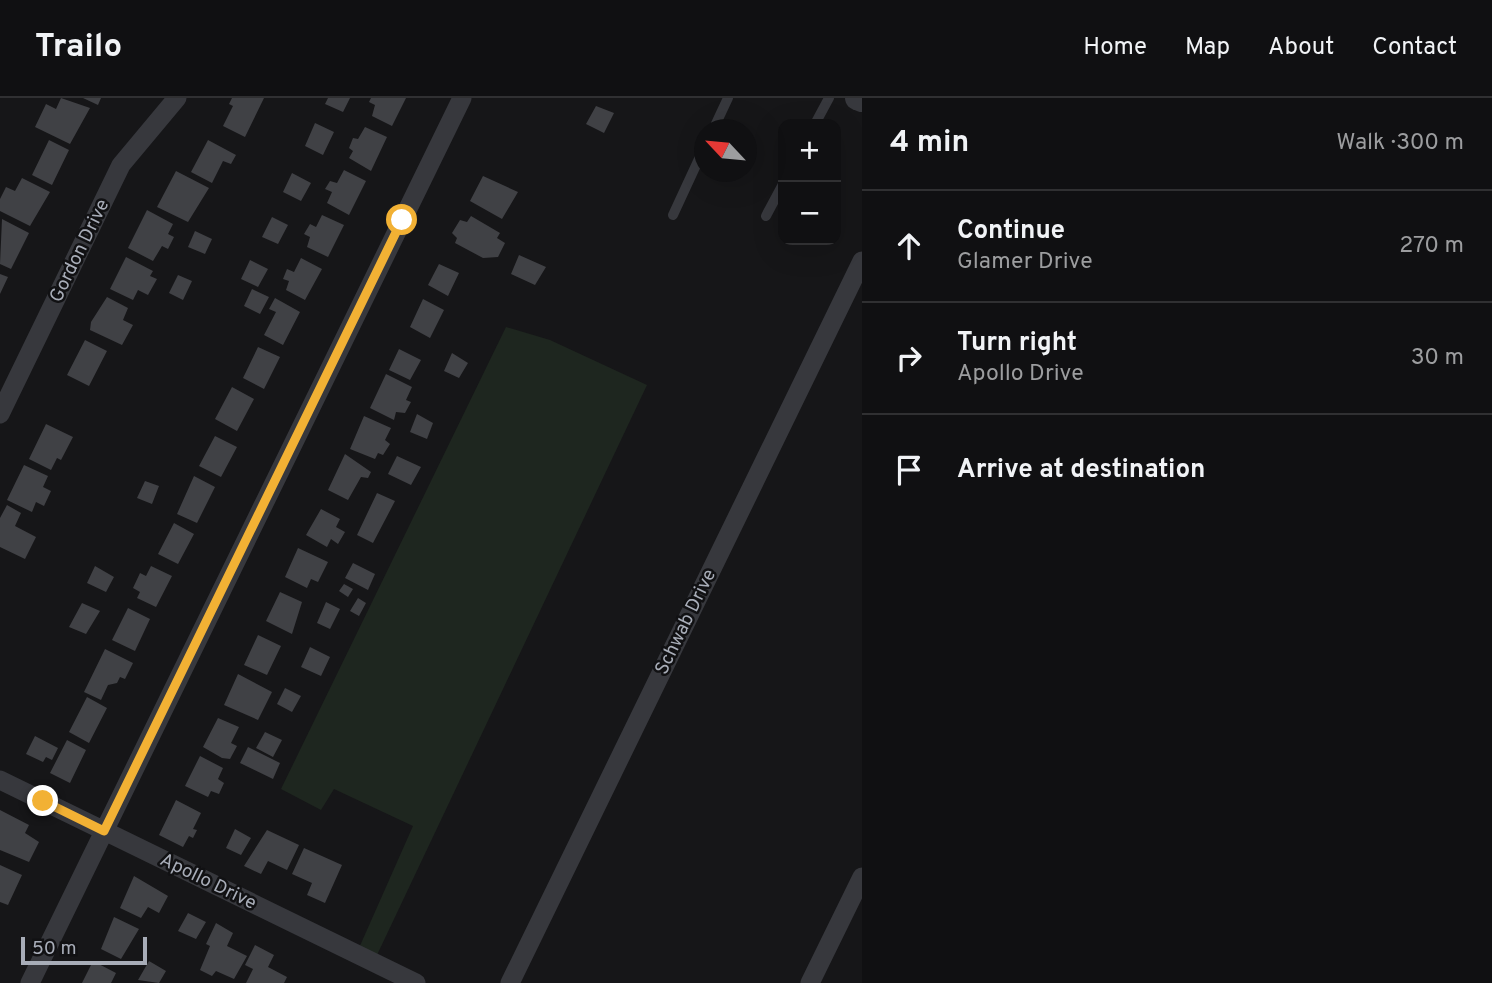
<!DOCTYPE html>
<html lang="en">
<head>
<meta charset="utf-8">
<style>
	:root { --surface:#101012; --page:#19191b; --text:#f1f3f6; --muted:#9c9d9f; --line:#303032 }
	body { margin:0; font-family:Overpass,sans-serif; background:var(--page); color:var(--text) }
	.controls { position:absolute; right:21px; top:21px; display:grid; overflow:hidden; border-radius:14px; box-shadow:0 7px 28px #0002 }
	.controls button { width:63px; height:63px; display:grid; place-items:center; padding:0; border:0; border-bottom:2px solid var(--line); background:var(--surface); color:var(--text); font:35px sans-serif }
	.compass { position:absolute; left:694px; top:21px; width:63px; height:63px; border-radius:50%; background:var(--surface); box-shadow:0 7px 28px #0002; rotate:296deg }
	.scale { position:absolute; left:21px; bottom:18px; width:126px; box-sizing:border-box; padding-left:7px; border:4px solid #a8adb8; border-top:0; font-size:19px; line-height:24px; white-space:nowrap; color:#a8adb8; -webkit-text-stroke:5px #111113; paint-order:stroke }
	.stop { position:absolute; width:21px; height:21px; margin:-16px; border:5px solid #f2b134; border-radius:50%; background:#fff }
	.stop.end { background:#f2b134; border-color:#fff; box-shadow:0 2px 7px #0008 }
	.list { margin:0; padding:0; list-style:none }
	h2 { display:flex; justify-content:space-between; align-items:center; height:91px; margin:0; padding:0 28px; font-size:30px }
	h2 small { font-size:23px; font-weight:400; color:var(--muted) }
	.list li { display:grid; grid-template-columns:46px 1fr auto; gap:21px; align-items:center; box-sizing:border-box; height:112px; padding:0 28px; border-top:2px solid var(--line) }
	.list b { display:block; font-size:26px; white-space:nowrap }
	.list p { margin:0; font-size:23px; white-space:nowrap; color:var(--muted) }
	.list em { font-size:23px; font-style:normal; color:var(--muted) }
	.icon { flex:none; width:38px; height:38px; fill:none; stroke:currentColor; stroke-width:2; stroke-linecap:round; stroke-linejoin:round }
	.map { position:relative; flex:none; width:862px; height:885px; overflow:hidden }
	header { display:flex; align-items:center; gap:42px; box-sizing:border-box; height:98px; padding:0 35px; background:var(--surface); border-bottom:2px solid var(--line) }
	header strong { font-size:33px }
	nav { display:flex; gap:38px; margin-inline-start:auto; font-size:24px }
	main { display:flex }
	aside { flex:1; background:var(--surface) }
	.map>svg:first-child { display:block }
	.green { fill:#1e261f }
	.building { fill:#404145 }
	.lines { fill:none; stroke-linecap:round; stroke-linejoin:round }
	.service { stroke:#37383d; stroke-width:10 }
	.minor { stroke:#37383d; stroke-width:19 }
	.tertiary { stroke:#37383d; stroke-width:24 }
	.route { stroke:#f2b134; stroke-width:9 }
	.labels { text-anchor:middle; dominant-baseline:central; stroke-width:5; stroke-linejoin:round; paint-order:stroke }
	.street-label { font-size:19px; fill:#a8adb8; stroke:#111113 }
</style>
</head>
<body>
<header>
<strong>Trailo</strong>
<nav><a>Home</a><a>Map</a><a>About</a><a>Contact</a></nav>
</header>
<main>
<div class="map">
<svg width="862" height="885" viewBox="0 0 862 885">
	<rect width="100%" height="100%" fill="#161618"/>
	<path class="green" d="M506 229 550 242 647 287 377 857 359 850 413 728 334 691 321 712 281 691Z"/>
	<path class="building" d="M61 0 90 10 70 46 35 29 46 6 56 11Z
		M83 0H101L98 7Z
		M232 0H264L245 39 223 28 233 8 229 6Z
		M328 0H350L343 14 325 6Z
		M371 0H406L392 28 372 18 375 7 369 4Z
		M596 8 614 15 604 35 586 26Z
		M315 25 334 34 323 57 305 48Z
		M365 29 387 39 371 73 349 60 353 53 349 50 353 40 358 41Z
		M49 42 69 52 52 87 32 77Z
		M208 42 236 57 231 66 223 63 212 85 191 74Z
		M344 72 366 83 349 117 327 105 332 94 325 91 330 83 337 85Z
		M176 73 209 90 188 124 157 109Z
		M292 75 311 85 301 103 283 94Z
		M483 78 518 94 502 121 470 103Z
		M22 80 50 94 30 128 0 113V101L6 89 15 93Z
		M147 112 173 126 168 136 174 139 168 151 162 148 153 163 128 150Z
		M322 117 344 127 328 159 307 149 310 139 304 136 310 126 316 129Z
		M471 118 500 135 497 140 505 145 498 159 483 160 455 145 457 140 452 135 460 122 467 124Z
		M272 119 288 127 278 146 262 139Z
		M2 121 29 135 11 171 0 166Z
		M195 133 212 141 205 156 188 149Z
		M519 157 546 169 535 187 511 176Z
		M126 159 153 173 150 178 157 181 148 197 138 192 133 202 110 191Z
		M301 160 322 171 305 202 286 192 289 183 283 181 287 171 294 174Z
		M250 162 268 171 258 189 241 181Z
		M439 166 459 175 448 198 428 187Z
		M0 176 8 179 0 196Z
		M178 177 192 183 183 202 169 195Z
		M252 191 269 199 260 216 244 208Z
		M107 199 128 210 123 222 133 227 122 247 90 232 91 224Z
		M275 200 300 214 283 247 264 237 276 214 269 211Z
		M423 201 444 212 430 240 410 229Z
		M85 242 107 253 89 288 67 277Z
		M258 249 280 259 264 291 243 280Z
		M399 251 421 262 410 282 389 272Z
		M452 255 468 265 459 280 444 273Z
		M386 276 412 289 406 302 411 304 405 315 396 314 394 322 370 310Z
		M232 289 254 301 237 333 215 321Z
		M417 316 433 325 427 341 410 334Z
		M364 318 391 330 385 342 390 346 383 357 378 355 375 361 350 351Z
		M46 326 73 339 61 362 57 360 51 372 29 361Z
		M215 338 237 349 221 379 199 368Z
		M345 356 371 374 368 380 361 379 348 402 328 392Z
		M397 358 421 369 411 387 388 376Z
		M24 367 48 378 43 389 51 393 44 408 36 404 32 414 7 402Z
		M194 378 215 389 197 425 177 416Z
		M145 383 159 388 152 406 137 400Z
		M377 395 395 403 373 445 357 437Z
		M7 407 21 415 15 428 36 439 25 461 0 449V420Z
		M321 411 340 421 336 429 345 434 338 446 331 441 327 449 306 437Z
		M174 425 194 436 178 466 158 456Z
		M298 450 328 464 318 484 311 481 307 490 285 479Z
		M353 465 375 476 368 492 345 480Z
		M95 468 114 479 106 494 87 485Z
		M151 468 172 478 156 509 137 500 140 494 133 490 140 475 146 478Z
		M344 486 353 491 348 499 339 493Z
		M280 494 302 504 292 536 266 523Z
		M358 500 366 505 359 518 350 513Z
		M326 504 340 511 330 531 317 525Z
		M82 505 100 513 86 536 69 529Z
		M128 510 150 521 135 553 112 542Z
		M258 537 281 548 267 577 244 567Z
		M310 549 330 559 321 578 301 569Z
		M105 551 133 565 125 581 120 579 117 585 108 587 101 602 84 594Z
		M238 576 272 594 258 622 224 607Z
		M285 590 301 598 292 614 277 606Z
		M87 599 107 610 89 645 69 634Z
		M218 620 239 629 231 645 237 648 230 661 222 660 203 649Z
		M265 634 282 642 273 659 256 650Z
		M35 638 58 650 52 662 46 659 43 664 26 656Z
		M67 642 86 652 70 685 50 675Z
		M248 649 280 665 273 681 240 665Z
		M200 658 223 670 218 681 224 685 219 696 211 693 208 699 185 688Z
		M176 702 201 715 193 731 197 732 193 740 189 738 183 749 159 737Z
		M0 712 29 727 25 735 39 744 29 764 0 752Z
		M235 731 251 740 241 757 226 750Z
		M267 732 299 747 287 772 268 763 261 776 244 768Z
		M304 750 342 767 325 805 307 797 312 785 292 776Z
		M0 767 22 777 8 807 0 804Z
		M134 778 168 798 159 815 148 809 141 820 120 810Z
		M188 815 206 824 196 841 178 833Z
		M114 819 139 831 121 861 101 851Z
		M216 825 233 835 227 848 247 858 234 881 216 873 212 878 200 872 210 848 206 846Z
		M255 847 274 857 268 869 287 879 284 885H246L253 871 245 867Z
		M93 863 116 875 111 885H82Z
		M149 863 166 873 159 885 138 882Z"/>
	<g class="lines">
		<path class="service" d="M815 26 829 0
			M713 32 728 0
			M673 117 704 50
			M766 118 783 86"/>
		<path class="minor" d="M0 316 121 67 177 0
			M0 682 416 885
			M30 885 462 0
			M510 885 862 163
			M810 885 862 779"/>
		<path class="tertiary" d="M857 0 862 2"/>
	</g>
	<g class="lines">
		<path class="route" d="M43 703 104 733 402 122"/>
	</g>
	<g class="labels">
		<g class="street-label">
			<text transform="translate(80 153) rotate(-64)">Gordon Drive</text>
			<text transform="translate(686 524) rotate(-64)">Schwab Drive</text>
			<text transform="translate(208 784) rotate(26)">Apollo Drive</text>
		</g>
	</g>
</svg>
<div class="controls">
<button>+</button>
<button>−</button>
</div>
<svg class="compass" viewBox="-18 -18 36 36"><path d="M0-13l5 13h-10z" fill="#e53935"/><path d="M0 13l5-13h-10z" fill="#9c9d9f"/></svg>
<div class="scale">50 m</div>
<div class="stop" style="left:402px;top:122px"></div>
<div class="stop end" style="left:43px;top:703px"></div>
</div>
<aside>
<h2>4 min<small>Walk · 300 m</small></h2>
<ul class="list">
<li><svg class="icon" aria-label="ahead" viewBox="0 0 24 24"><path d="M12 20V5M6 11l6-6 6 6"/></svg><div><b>Continue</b><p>Glamer Drive</p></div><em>270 m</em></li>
<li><svg class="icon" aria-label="right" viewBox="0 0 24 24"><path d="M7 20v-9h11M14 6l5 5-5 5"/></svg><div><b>Turn right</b><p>Apollo Drive</p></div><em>30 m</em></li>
<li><svg class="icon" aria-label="arrive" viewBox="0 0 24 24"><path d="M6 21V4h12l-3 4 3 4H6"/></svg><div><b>Arrive at destination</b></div></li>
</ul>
</aside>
</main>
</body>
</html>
